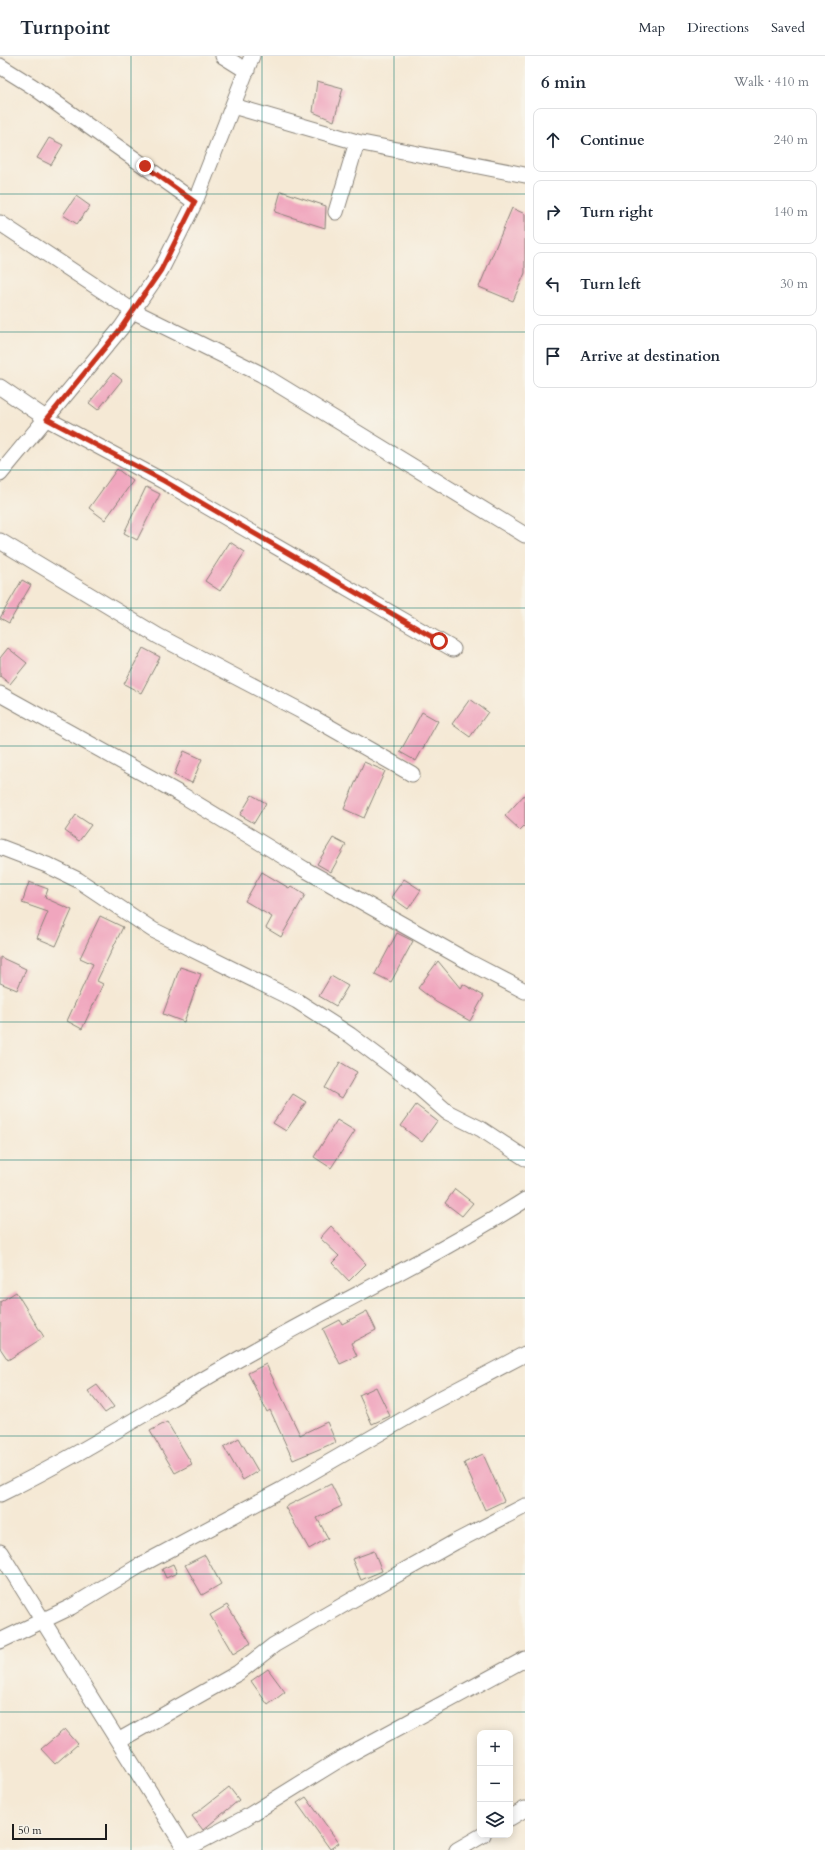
<!DOCTYPE html>
<html lang="en">
<head>
<meta charset="utf-8">
<style>
	:root { --surface:#fff; --page:#f6f6f7; --text:#1f2937; --muted:#747a83; --line:#e0e1e3 }
	body { margin:0; font-family:Cardo,serif; background:var(--page); color:var(--text) }
	.controls { position:absolute; right:12px; bottom:12px; display:grid; overflow:hidden; border-radius:8px; box-shadow:0 2px 10px #0003 }
	.controls button { width:36px; height:36px; display:grid; place-items:center; padding:0; border:0; border-bottom:1px solid var(--line); background:var(--surface); color:var(--text); font:20px sans-serif }
	.scale { position:absolute; left:12px; bottom:10px; width:95px; box-sizing:border-box; padding-left:4px; border:2px solid #1c1c1c; border-top:0; font-size:11px; line-height:14px; white-space:nowrap; color:#1c1c1c; -webkit-text-stroke:3px #f7f3e8; paint-order:stroke }
	.stop { position:absolute; width:12px; height:12px; margin:-9px; border:3px solid #c8321e; border-radius:50%; background:#fff }
	.stop.end { background:#c8321e; border-color:#fff; box-shadow:0 1px 4px #0008 }
	.list { margin:0; padding:0; list-style:none }
	h2 { display:flex; justify-content:space-between; align-items:center; height:52px; margin:0; padding:0 16px; font-size:17px }
	h2 small { font-size:13px; font-weight:400; color:var(--muted) }
	.list li { display:grid; grid-template-columns:26px 1fr auto; gap:12px; align-items:center; box-sizing:border-box; height:64px; margin:0 8px 8px; padding:0 8px; border:1px solid var(--line); border-radius:8px }
	.list b { display:block; font-size:15px; white-space:nowrap }
	.list em { font-size:13px; font-style:normal; color:var(--muted) }
	.icon { flex:none; width:22px; height:22px; fill:none; stroke:currentColor; stroke-width:2; stroke-linecap:round; stroke-linejoin:round }
	.map { position:relative; flex:none; width:525px; height:1794px; overflow:hidden }
	header { display:flex; align-items:center; gap:24px; box-sizing:border-box; height:56px; padding:0 20px; background:var(--surface); border-bottom:1px solid var(--line) }
	header strong { font-size:19px }
	nav { display:flex; gap:22px; margin-inline-start:auto; font-size:14px }
	main { display:flex }
	aside { flex:1; background:var(--surface) }
	.map>svg:first-child { display:block }
	.building { fill:#f0a6be }
	.lines { fill:none; stroke-linecap:round; stroke-linejoin:round }
	.minor-casing { stroke:#888278; stroke-width:17 }
	.minor { stroke:#fff; stroke-width:15 }
	.route { stroke:#c8321e; stroke-width:5 }
	.grid { fill:none; stroke:#0f766e; stroke-width:1; stroke-opacity:0.55 }
</style>
</head>
<body>
<header>
<strong>Turnpoint</strong>
<nav><a>Map</a><a>Directions</a><a>Saved</a></nav>
</header>
<main>
<div class="map">
<svg width="525" height="1794" viewBox="0 0 525 1794">
	<rect width="100%" height="100%" fill="#f7f3e8"/>
	<filter id="ink" filterUnits="userSpaceOnUse"><feTurbulence type="fractalNoise" baseFrequency=".025" numOctaves="2"/><feDisplacementMap in="SourceGraphic" scale="8" xChannelSelector="R" yChannelSelector="G"/><feConvolveMatrix kernelMatrix="1 2 1 2 8 2 1 2 1" color-interpolation-filters="sRGB"/></filter>
	<filter id="wash" filterUnits="userSpaceOnUse"><feTurbulence type="fractalNoise" baseFrequency=".012" numOctaves="4" result="noise"/><feDisplacementMap in="SourceGraphic" scale="16" xChannelSelector="R" yChannelSelector="G"/><feGaussianBlur stdDeviation="0.9" result="paint"/><feColorMatrix in="noise" values="0 0 0 0 0 0 0 0 0 0 0 0 0 0 0 0 0 1.4 0 .05"/><feComposite in="paint" operator="in"/></filter>
	<g filter="url(#wash)">
		<rect width="100%" height="100%" fill="#f5e9d5"/>
		<g id="blocks">
			<path class="building" d="M317 25 343 32 334 65 313 56Z
				M49 82 63 89 51 109 37 102Z
				M281 135 326 150 325 172 275 156Z
				M76 140 90 150 77 168 63 159Z
				M512 152 525 158V217L513 245 479 231Z
				M113 317 122 324 98 354 89 347Z
				M117 413 133 425 105 464 89 452Z
				M146 431 160 438 137 484 124 477Z
				M230 486 245 496 220 535 205 525Z
				M22 524 31 529 9 567 0 562Z
				M8 592 27 607 10 628 0 620V602Z
				M143 592 160 601 141 637 124 628Z
				M470 643 488 656 470 681 452 668Z
				M422 656 438 665 416 705 400 696Z
				M184 695 202 703 192 727 174 719Z
				M364 706 385 715 364 762 344 753Z
				M525 738V769L520 774 505 760Z
				M252 739 266 747 254 767 240 759Z
				M76 759 91 769 79 785 65 775Z
				M333 782 346 789 331 816 317 808Z
				M262 816 289 832 291 830 305 839 281 881 266 872 272 861 245 845Z
				M404 823 421 834 408 853 391 841Z
				M29 826 48 833 45 842 72 854 56 890 37 882 48 856 22 847Z
				M100 860 123 871 97 925 103 928 82 973 67 965 93 908 80 902Z
				M397 877 413 885 391 926 375 918Z
				M0 901 26 913 17 934 0 927Z
				M438 905 461 933 463 928 484 940 470 965 436 946 418 932Z
				M180 911 201 918 184 966 163 958Z
				M331 920 348 930 336 950 319 940Z
				M340 1006 357 1016 342 1042 325 1032Z
				M293 1038 306 1046 286 1075 273 1067Z
				M416 1049 437 1065 422 1086 401 1070Z
				M337 1064 355 1075 331 1112 314 1101Z
				M455 1133 473 1147 462 1160 445 1147Z
				M331 1170 366 1208 349 1225 332 1207 339 1200 320 1182Z
				M16 1236 44 1281 8 1304 0 1292V1246Z
				M367 1255 376 1274 351 1287 357 1300 340 1308 323 1273 340 1264 342 1268Z
				M266 1308 300 1379 327 1366 336 1386 293 1404 270 1354 267 1356 248 1317Z
				M97 1329 114 1351 105 1357 88 1335Z
				M376 1331 390 1360 372 1368 359 1339Z
				M167 1366 192 1408 175 1417 150 1375Z
				M239 1382 258 1415 243 1424 224 1391Z
				M483 1398 504 1445 485 1454 464 1407Z
				M331 1428 342 1450 317 1462 328 1482 309 1493 285 1451Z
				M374 1495 382 1515 361 1524 352 1503Z
				M205 1499 221 1528 202 1539 185 1509Z
				M173 1508 177 1517 166 1522 162 1513Z
				M227 1549 251 1587 233 1598 210 1559Z
				M268 1613 285 1636 268 1649 251 1625Z
				M65 1673 78 1688 55 1708 41 1693Z
				M229 1731 239 1744 203 1774 192 1760Z
				M306 1741 339 1787 330 1793 297 1747Z"/>
		</g>
	</g>
	<g filter="url(#ink)">
		<use href="#blocks" fill-opacity="0" stroke="#888278" stroke-width="1"/>
		<g class="lines">
			<g class="minor-casing">
				<path id="minor" d="M223 0 247 15
					M0 10 32 30 195 146
					M233 50 357 86 525 119
					M336 156 357 86
					M0 167 133 255 261 318 525 479
					M0 331 47 363 163 425 453 593
					M0 418 121 272 161 214 195 146 252 0
					M0 485 158 580 303 656 412 718
					M0 638 182 739 304 813 469 906 525 935
					M0 791 47 809 78 824 153 874 297 945 350 979 414 1027 447 1056 481 1073 525 1102
					M0 1438C88 1395 170 1341 255 1294 345 1243 438 1199 525 1144
					M0 1496 186 1794
					M0 1585 71 1551 139 1510 281 1434 432 1347 525 1298
					M118 1685 238 1617 274 1589 352 1544 455 1486 525 1450
					M510 1762 525 1753
					M186 1793 245 1762 337 1705 525 1603
					M457 1794 483 1779"/>
			</g>
			<use href="#minor" class="minor"/>
		</g>
	</g>
	<g class="lines" filter="url(#ink)">
		<path class="route" d="M145 110 195 146 161 214 121 272 47 363 164 425 439 585"/>
	</g>
	<path class="grid" d="M131 0V1794M262 0V1794M394 0V1794M0 138H525M0 276H525M0 414H525M0 552H525M0 690H525M0 828H525M0 966H525M0 1104H525M0 1242H525M0 1380H525M0 1518H525M0 1656H525"/>
</svg>
<div class="controls">
<button>+</button>
<button>−</button>
<button><svg class="icon" aria-label="layers" viewBox="0 0 24 24"><path d="M12 4l9 5-9 5-9-5zM3 14l9 5 9-5"/></svg></button>
</div>
<div class="scale">50 m</div>
<div class="stop" style="left:439px;top:585px"></div>
<div class="stop end" style="left:145px;top:110px"></div>
</div>
<aside>
<h2>6 min<small>Walk · 410 m</small></h2>
<ul class="list">
<li><svg class="icon" aria-label="ahead" viewBox="0 0 24 24"><path d="M12 20V5M6 11l6-6 6 6"/></svg><div><b>Continue</b></div><em>240 m</em></li>
<li><svg class="icon" aria-label="right" viewBox="0 0 24 24"><path d="M7 20v-9h11M14 6l5 5-5 5"/></svg><div><b>Turn right</b></div><em>140 m</em></li>
<li><svg class="icon" aria-label="left" viewBox="0 0 24 24"><path d="M17 20v-9H6M10 6l-5 5 5 5"/></svg><div><b>Turn left</b></div><em>30 m</em></li>
<li><svg class="icon" aria-label="arrive" viewBox="0 0 24 24"><path d="M6 21V4h12l-3 4 3 4H6"/></svg><div><b>Arrive at destination</b></div></li>
</ul>
</aside>
</main>
</body>
</html>
